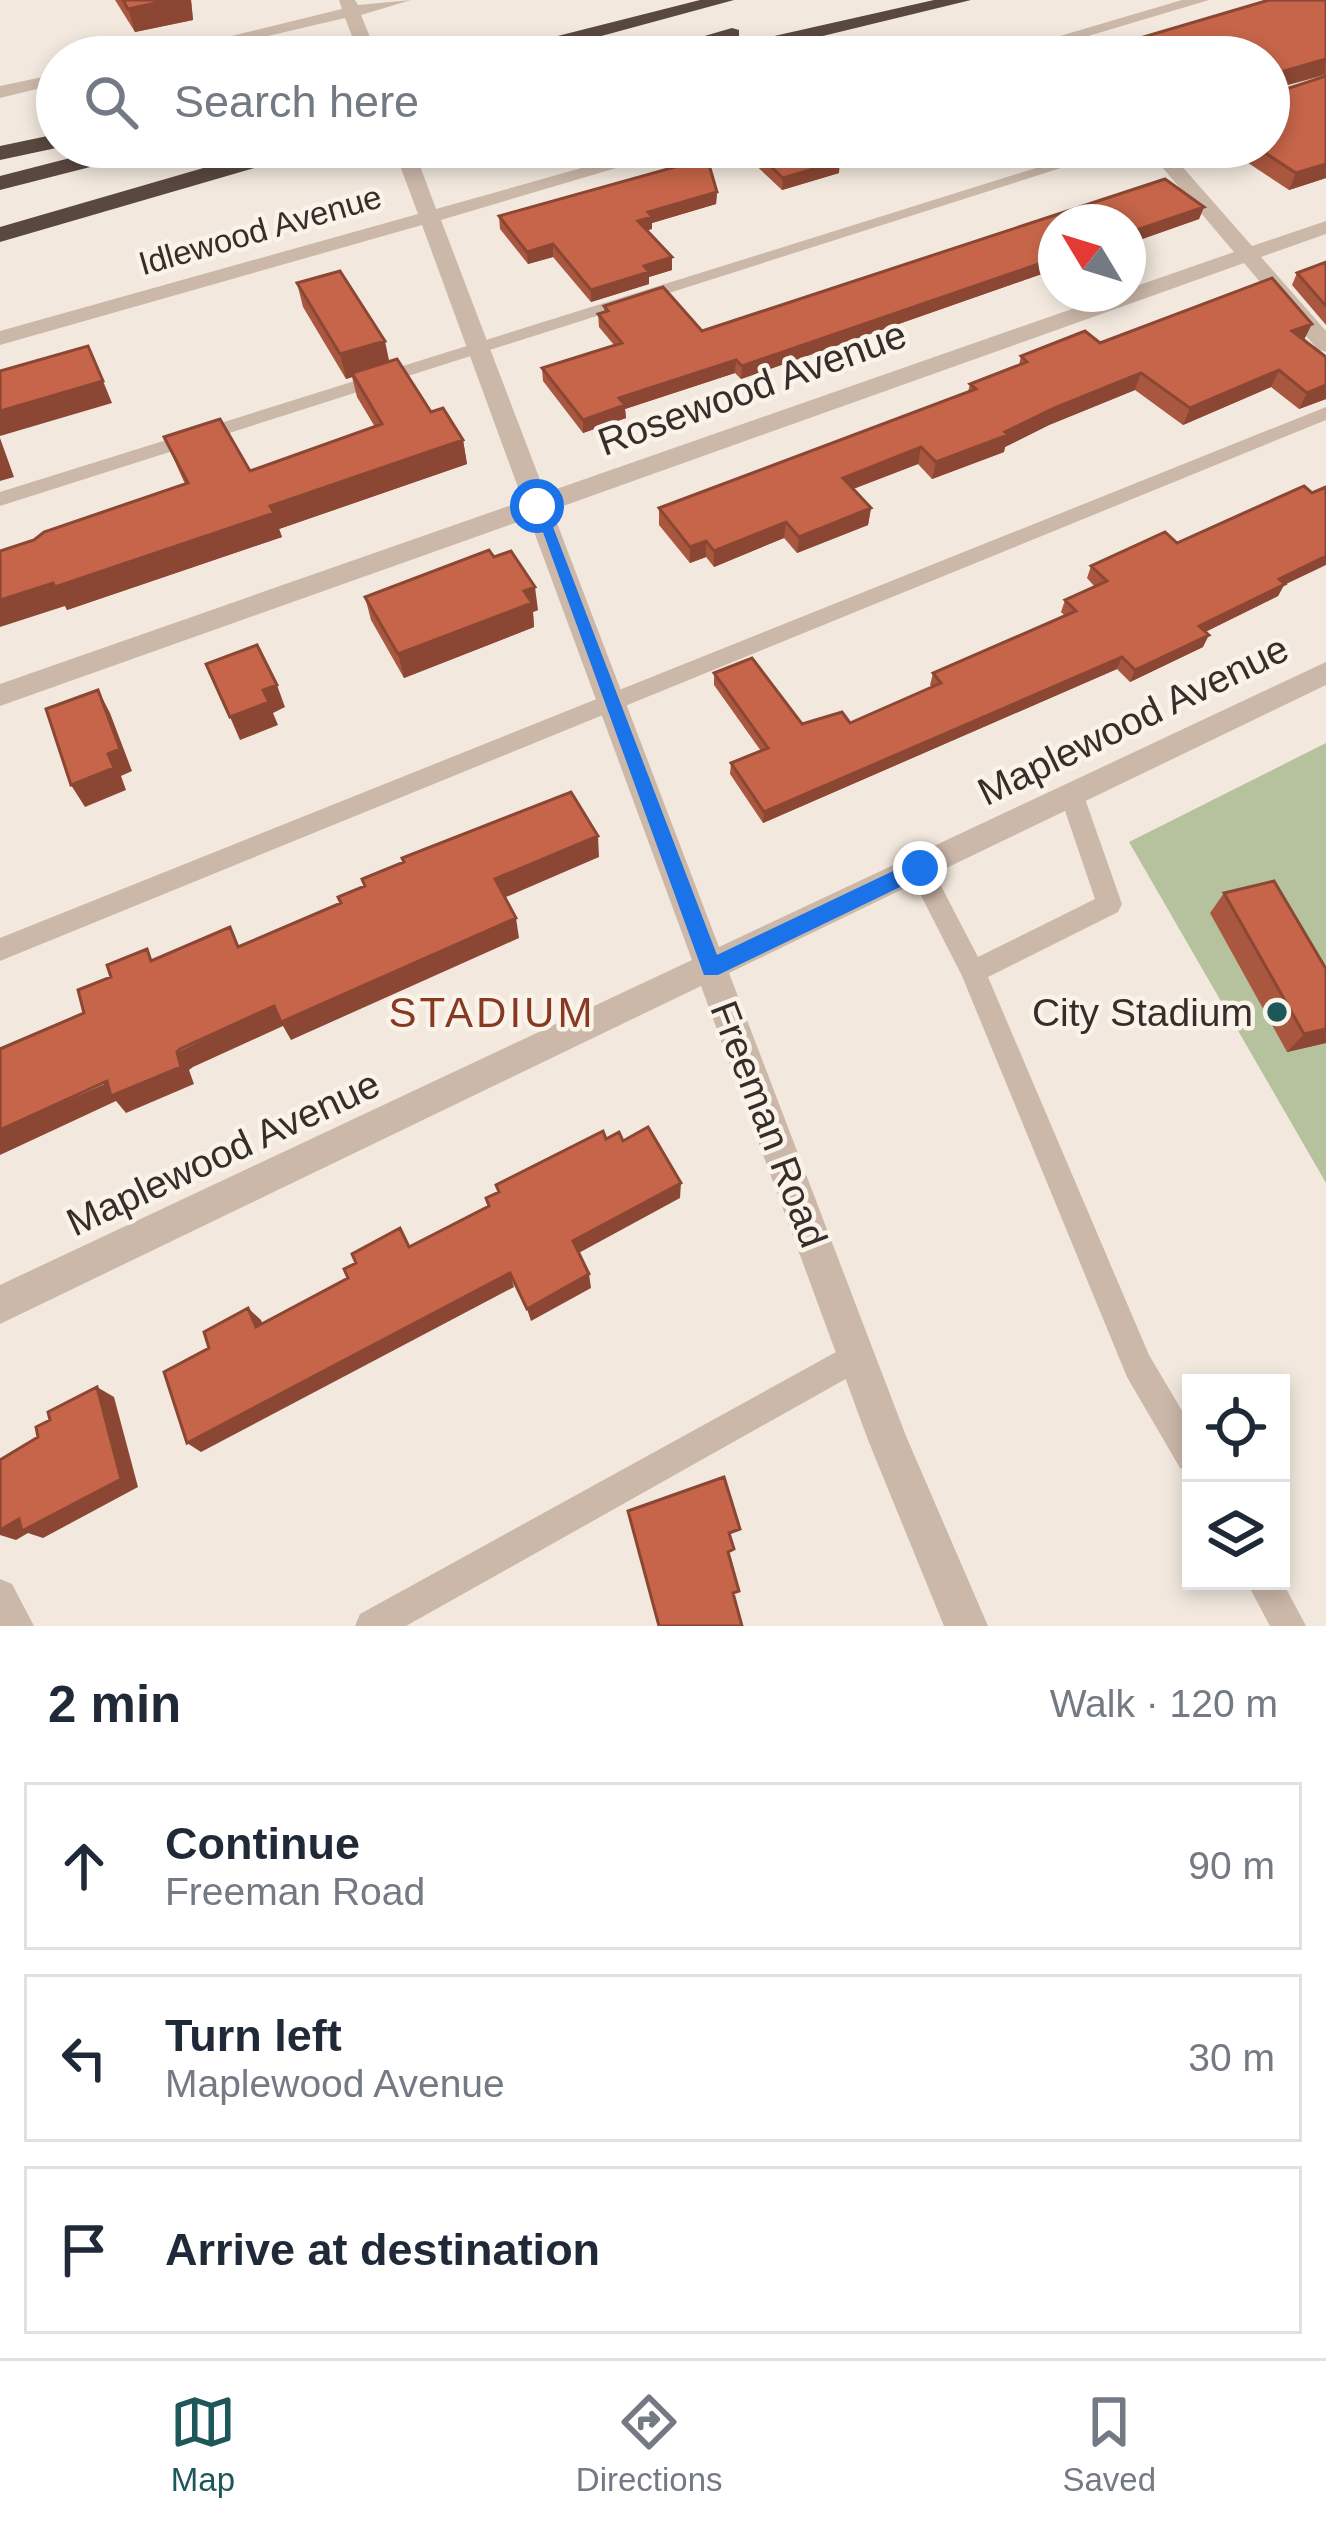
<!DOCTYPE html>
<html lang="en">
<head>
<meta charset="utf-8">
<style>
	:root { --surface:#fff; --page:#f6f6f7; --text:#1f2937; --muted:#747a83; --line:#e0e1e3; --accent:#1e575a }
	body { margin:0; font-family:Arial,sans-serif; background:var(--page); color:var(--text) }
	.controls { position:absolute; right:36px; bottom:36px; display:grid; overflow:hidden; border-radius:0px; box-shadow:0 6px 18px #0003 }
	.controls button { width:108px; height:108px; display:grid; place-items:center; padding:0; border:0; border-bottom:3px solid var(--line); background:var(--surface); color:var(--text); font:60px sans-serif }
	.compass { position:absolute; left:1038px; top:204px; width:108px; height:108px; border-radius:50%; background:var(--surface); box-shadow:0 6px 18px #0003; rotate:308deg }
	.stop { position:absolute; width:36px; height:36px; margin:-27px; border:9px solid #1a73e8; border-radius:50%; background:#fff }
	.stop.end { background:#1a73e8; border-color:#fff; box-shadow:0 3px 12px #0008 }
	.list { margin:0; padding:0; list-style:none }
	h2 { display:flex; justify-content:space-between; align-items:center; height:156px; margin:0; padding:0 48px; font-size:51px }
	h2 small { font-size:39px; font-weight:400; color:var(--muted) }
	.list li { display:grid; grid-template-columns:78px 1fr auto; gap:36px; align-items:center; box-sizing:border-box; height:168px; margin:0 24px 24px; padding:0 24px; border:3px solid var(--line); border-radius:0px }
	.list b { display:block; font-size:45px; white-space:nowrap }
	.list p { margin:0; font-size:39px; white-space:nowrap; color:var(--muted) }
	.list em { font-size:39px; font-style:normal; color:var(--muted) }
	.icon { flex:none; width:66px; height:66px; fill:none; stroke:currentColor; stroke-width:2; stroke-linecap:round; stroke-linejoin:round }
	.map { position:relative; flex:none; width:1326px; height:1626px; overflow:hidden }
	.search { position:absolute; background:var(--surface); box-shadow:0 6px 18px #0003; left:36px; right:36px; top:36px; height:132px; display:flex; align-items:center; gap:30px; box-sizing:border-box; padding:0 42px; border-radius:66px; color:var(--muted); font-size:45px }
	.sheet { height:732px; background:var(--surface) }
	nav { display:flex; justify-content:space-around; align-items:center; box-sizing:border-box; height:168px; border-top:3px solid var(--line); background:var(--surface); font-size:33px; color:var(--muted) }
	nav a { display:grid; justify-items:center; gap:6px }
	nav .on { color:var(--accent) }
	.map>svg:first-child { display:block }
	.green { fill:#b6c29d }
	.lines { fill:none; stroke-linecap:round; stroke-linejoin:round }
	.service { fill:#cbb8a9; fill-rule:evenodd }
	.minor { fill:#cbb8a9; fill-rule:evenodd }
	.motorway { fill:#594840; fill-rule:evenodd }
	.wall { fill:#aa573f }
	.shaded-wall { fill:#8b4733 }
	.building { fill:#c66549; stroke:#8b4733; stroke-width:3 }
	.route { fill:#1a73e8 }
	.poi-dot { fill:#1e575a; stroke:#faf3ea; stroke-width:4.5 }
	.labels { text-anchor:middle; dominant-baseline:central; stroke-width:9; stroke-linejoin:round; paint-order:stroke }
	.far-street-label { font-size:33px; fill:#382e29; stroke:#faf3ea }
	.street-label { font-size:39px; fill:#382e29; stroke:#faf3ea }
	.poi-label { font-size:39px; fill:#382e29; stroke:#faf3ea; text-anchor:end }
	.neighbourhood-label { font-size:42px; letter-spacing:3px; fill:#873922; stroke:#faf3ea }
</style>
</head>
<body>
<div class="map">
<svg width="1326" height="1626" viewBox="0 0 1326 1626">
	<rect width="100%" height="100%" fill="#f2e8de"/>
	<path class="green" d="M1326 743V1183L1129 842Z"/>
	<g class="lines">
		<path class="service" d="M1103 147H1127L0 506V492Z
			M1326 407V420L0 961V938Z
			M1072 786 1080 789 1084 796 1122 904 1118 912 988 977 1149 1355 1191 1426V1473L1180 1468 1127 1377 962 976 907 868 910 861 919 858 928 861 978 957 1095 899 1060 796 1064 789Z
			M856 1341 867 1345 871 1356 867 1367 406 1626H355L360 1614Z
			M0 1579 12 1584 34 1626H0Z
			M1281 1579 1306 1626H1270L1246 1581Z"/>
		<path class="minor" d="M339 0H355L358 5 411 0 361 15 378 57H360L345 18 177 57H145L342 9Z
			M1182 0H1209L1018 57H989Z
			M57 74V84L0 98V86Z
			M393 147H413L436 209 656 147H687L441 220 545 493 1115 294H1128V289L1234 252 1145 147H1165L1252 246 1326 221V234L1261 257 1326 331V352L1318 350 1244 263 552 510 719 947 1326 662V685L729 973 906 1436 988 1626H944L868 1440 701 986 0 1324V1285L692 960 529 518 0 706V684L523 501 422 225 0 345V331L418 214Z"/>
		<path class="motorway" d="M700 0H734L524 57H447L458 51 526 44Z
			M934 0H971L736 57H696L707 51Z
			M732 28 739 30V38L668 57H632Z
			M57 134 61 147 0 160V146Z
			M113 147H153L149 152 0 190V176Z
			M276 147H313L309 152 0 242V227Z"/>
	</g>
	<path class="wall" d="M115 0H191L193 20 135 32Z
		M1326 0V75L1273 89 1326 178 1289 190 1224 147H1269V57H1103L1106 48Z
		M749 147H825L839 173 782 190 748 158Z
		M1165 179 1204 207 1199 219 1128 244V222H1056V269L741 379 735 373 625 409 626 418 583 433 543 381 542 368 614 345 599 327 598 314 604 312V306L663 287 702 331Z
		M717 192 716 204 652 223V229L647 230 672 270 649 277V284L591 302 553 257 528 264 500 229 499 216Z
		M1326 262V325L1292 285 1297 273Z
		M297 283 389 361 431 412 463 440 467 464 279 529 282 537 67 610 34 540 185 484 164 437 250 471 375 427 357 397 352 377 346 379 303 307Z
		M1304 340 1326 356V399L1299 409 1271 387 1183 425 1135 390 1049 425 1005 447 1004 452 932 479 918 464 853 489 871 508 868 525 797 553 784 538 714 567 706 557 690 563 659 525V508L968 392 970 384 1019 365 1021 356 1100 343Z
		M1177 543 1284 585 1278 596 1205 632 1203 647 1130 682 1117 669 763 823 730 774 731 763 761 751 714 685V673L802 724 850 723 932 687 930 685 933 673 1065 616 1061 612 1065 600 1095 587 1087 578 1091 566Z
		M494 557 538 610 533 612 534 627 404 678 371 620 365 597Z
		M1224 893 1326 1043 1287 1052 1210 913Z"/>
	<path class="shaded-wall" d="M169 0H191L193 20 135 32 128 9Z
		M1326 59 1325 74 1269 90 1274 74Z
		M840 161 839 173 782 190 783 178Z
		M1326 164V178L1289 190 1296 173Z
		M717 192 716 204 652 223V229L638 233V221L648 212Z
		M1204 207 1199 219 1128 244V233Z
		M553 244V257L528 264 527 252Z
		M672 257V270L649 277V284L591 302V290L644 266Z
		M1056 258V269L741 379 742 366Z
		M1312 324 1304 340 1292 331Z
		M385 341 390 365 346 379 340 354Z
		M736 360 735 373 625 409 626 418 583 433V420L619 398Z
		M1279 370 1271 387 1183 425 1190 408Z
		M1141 373 1135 390 1049 425 1005 447 1004 452 932 479 936 462 1054 408Z
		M103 381 112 403 0 436V411Z
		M1326 385V399L1299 409 1307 393Z
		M0 438 14 477 0 481Z
		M463 440 467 464 279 529 282 537 67 610 65 606 0 627V600Z
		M921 447 918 464 840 494 843 478Z
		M871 508 868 525 797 553 799 537Z
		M786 522 784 538 714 567V551Z
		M706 541V557L690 563V547Z
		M1326 556V565L1284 585 1278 596 1193 638 1199 626 1279 579Z
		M535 587 538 610 533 612 534 627 404 678 398 654Z
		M1209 635 1203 647 1130 682 1135 670Z
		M1122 657 1117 669 763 823 764 812Z
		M277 685 285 707 273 713 278 725 240 740 230 717 263 690Z
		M98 690 110 713 132 771 121 776 126 790 85 807 71 785 108 754Z
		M598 836 599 857 499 900 495 879Z
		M516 918 519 938 291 1040 283 1026 193 1067 189 1070 194 1084 126 1113 116 1101 0 1155V1130L177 1052 274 1006Z
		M1326 1029V1043L1287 1052 1304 1034Z
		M681 1183 680 1198 575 1255 573 1241Z
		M510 1273 514 1287 201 1452 187 1443Z
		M589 1274 591 1288 531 1321 527 1309Z
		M248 1308 261 1320 268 1339 256 1327Z
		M97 1387 114 1397 138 1487 43 1538 28 1533 16 1540 0 1535V1530Z"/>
	<path class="building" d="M123 0H169L128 9Z
		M1269 0H1326V59L1274 74 1271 87 1277 92 1326 76V164L1296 173 1256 147H1269V57H1119L1106 48Z
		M750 147H825L840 161 783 178Z
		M707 158 717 192 648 212 652 217 638 221 672 257 644 266 649 272 591 290 553 244 527 252 499 216Z
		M1165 179 1204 207 1128 233V222H1056V258L742 366 736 360 619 398 625 405 583 420 542 368 622 343 598 314 608 311 604 306 663 287 702 331Z
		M1326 262V306L1297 273Z
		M340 271 385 341 340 354 297 283Z
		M1272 278 1312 324 1292 331 1326 357V385L1307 393 1279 370 1190 408 1141 373 1054 408 1005 432 1008 435 936 462 921 447 843 478 871 508 799 537 786 522 714 551 706 541 690 547 659 508 976 389 970 384 1027 362 1021 356 1085 331 1100 343Z
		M88 346 103 381 0 411V371Z
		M397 359 431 412 443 408 463 440 270 506 274 513 55 587 53 583 0 600V551L34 540 44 532 188 483 164 437 220 419 250 471 382 424 352 373Z
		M1304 486 1312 493 1326 487V556L1279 579 1285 584 1199 626 1209 635 1135 670 1122 657 764 812 731 763 768 748 714 673 752 658 802 724 842 712 850 723 941 683 933 673 1076 611 1065 600 1107 581 1091 566 1165 532 1177 543Z
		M489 550 494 557 511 551 535 587 524 591 532 603 398 654 365 597Z
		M257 645 277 685 263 690 269 702 230 717 206 664Z
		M98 690 120 749 108 754 114 768 71 785 46 709Z
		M571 792 598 836 495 879 516 918 281 1022 274 1006 180 1049 177 1052 181 1067 111 1096 107 1081 0 1130V1049L84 1013 78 990 111 977 107 965 147 949 151 961 230 927 238 947 341 903 338 897 365 886 362 879 404 862 402 858Z
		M1274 881 1326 969V1029L1304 1034 1224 893Z
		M648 1127 681 1183 573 1241 589 1274 527 1309 510 1273 187 1443 164 1372 209 1348 204 1332 248 1308 256 1327 348 1278 344 1269 356 1263 352 1254 400 1228 409 1247 489 1206 486 1198 499 1192 496 1185 603 1131 606 1139 619 1132 623 1141Z
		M97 1387 121 1479 22 1531 19 1519 0 1530V1460L38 1437 36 1427 50 1420 48 1412Z
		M724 1477 740 1529 729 1533 734 1549 728 1552 739 1591 733 1593 742 1626H659L628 1511Z"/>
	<path class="route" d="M532 502 545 506 717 955 912 862H927V874L718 975H704Z"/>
	<circle class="poi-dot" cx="1277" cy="1012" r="12"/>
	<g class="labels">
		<g class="far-street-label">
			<text transform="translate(260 230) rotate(-16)">Idlewood Avenue</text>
		</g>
		<g class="street-label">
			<text transform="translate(752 388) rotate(-20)">Rosewood Avenue</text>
			<text transform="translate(1133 720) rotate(-26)">Maplewood Avenue</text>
			<text transform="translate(769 1124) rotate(69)">Freeman Road</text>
			<text transform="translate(223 1153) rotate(-25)">Maplewood Avenue</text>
		</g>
		<g class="poi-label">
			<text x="1253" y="1012">City Stadium</text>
		</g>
		<g class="neighbourhood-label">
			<text x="492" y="1012">STADIUM</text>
		</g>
	</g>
</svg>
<div class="controls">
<button><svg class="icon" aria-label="locate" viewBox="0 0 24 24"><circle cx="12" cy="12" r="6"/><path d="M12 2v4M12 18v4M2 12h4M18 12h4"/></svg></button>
<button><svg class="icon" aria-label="layers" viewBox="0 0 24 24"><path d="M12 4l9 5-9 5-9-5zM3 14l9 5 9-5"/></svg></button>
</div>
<svg class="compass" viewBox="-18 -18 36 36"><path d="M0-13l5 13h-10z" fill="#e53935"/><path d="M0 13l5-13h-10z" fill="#747a83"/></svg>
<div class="stop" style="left:537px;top:506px"></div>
<div class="stop end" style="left:920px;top:868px"></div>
<div class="search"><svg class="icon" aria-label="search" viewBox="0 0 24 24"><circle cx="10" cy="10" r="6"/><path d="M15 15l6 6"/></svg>Search here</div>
</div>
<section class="sheet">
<h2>2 min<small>Walk · 120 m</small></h2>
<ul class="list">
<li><svg class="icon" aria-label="ahead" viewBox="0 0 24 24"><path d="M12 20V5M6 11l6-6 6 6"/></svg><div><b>Continue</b><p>Freeman Road</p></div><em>90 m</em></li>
<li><svg class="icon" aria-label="left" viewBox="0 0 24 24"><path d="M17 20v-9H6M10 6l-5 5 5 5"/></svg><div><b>Turn left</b><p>Maplewood Avenue</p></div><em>30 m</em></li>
<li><svg class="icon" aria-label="arrive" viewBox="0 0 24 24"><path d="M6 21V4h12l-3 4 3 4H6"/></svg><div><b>Arrive at destination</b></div></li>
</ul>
</section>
<nav>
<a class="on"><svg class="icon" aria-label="map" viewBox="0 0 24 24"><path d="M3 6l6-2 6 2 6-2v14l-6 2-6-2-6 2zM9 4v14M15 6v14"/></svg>Map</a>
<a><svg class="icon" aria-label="directions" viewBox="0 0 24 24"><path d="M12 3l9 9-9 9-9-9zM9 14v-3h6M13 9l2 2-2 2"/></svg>Directions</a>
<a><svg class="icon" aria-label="saved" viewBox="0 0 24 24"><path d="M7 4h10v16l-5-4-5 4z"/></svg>Saved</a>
</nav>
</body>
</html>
